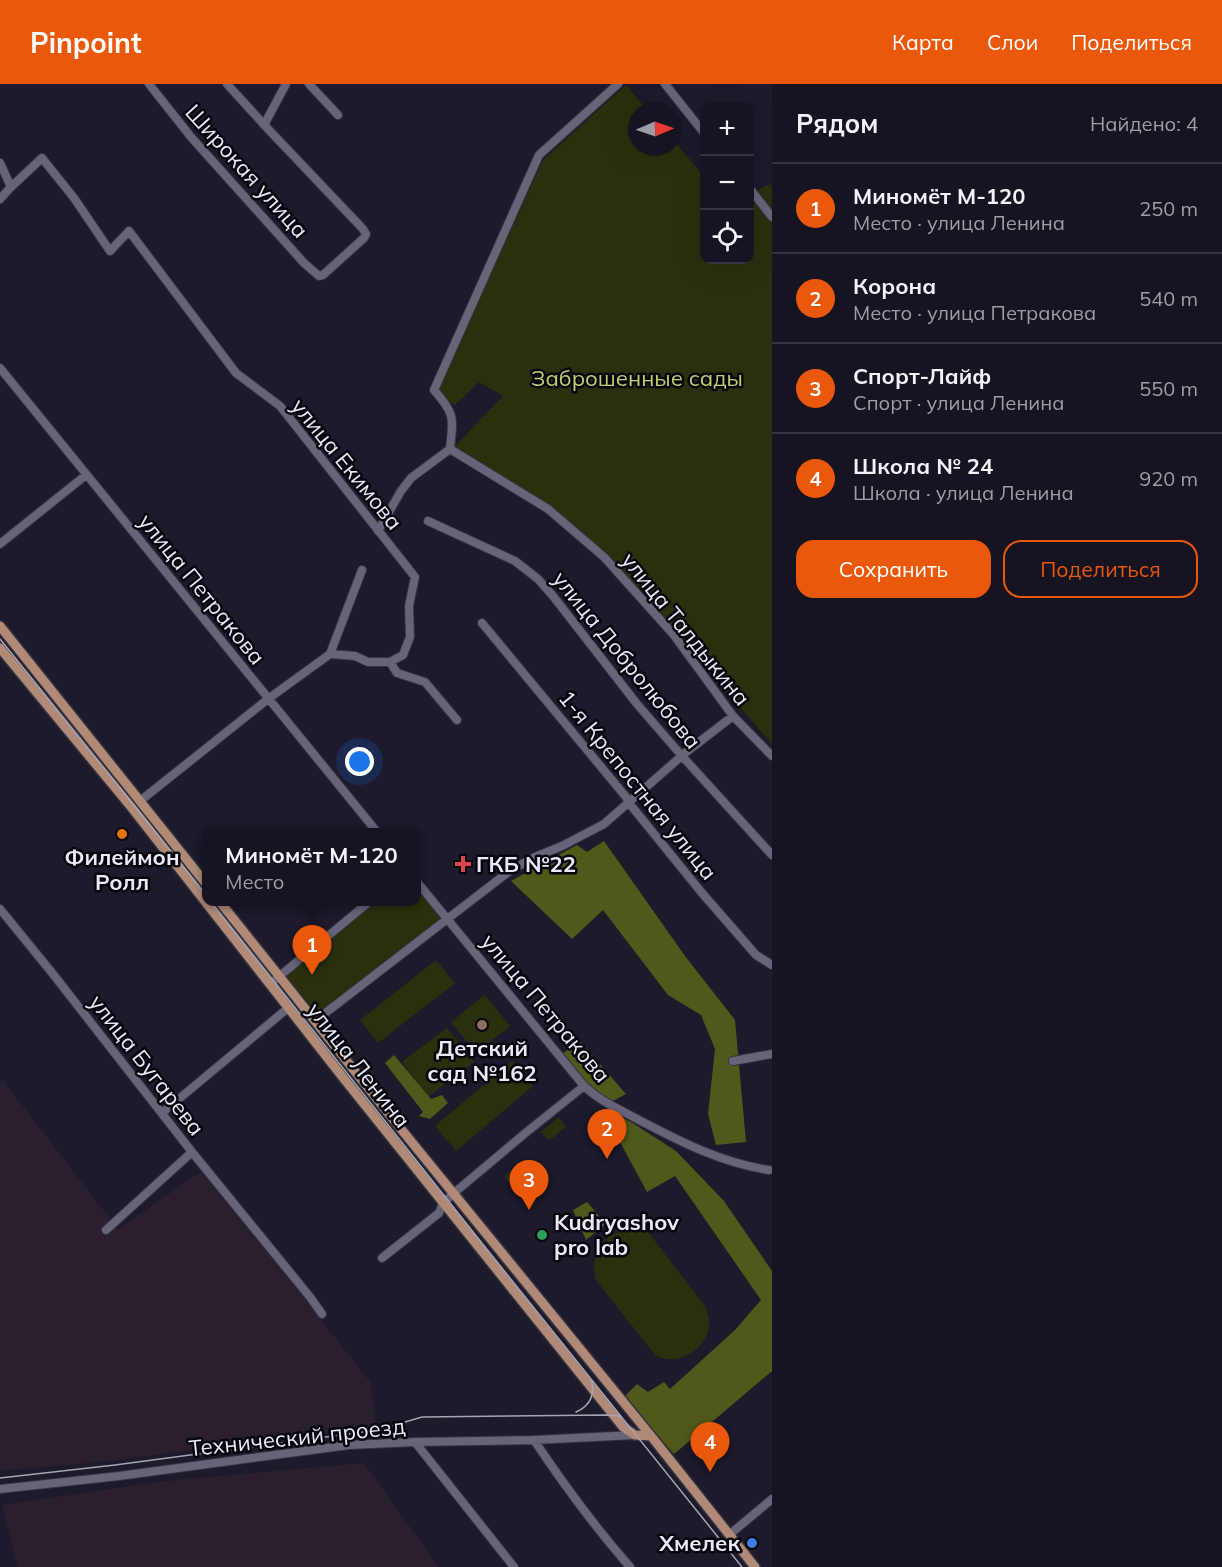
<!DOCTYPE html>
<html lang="ru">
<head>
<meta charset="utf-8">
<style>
	:root { --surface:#151420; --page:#1e1d29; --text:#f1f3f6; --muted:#9d9ea5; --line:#34333e; --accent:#ea580c }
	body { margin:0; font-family:Mulish,sans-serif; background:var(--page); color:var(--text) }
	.controls { position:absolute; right:18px; top:18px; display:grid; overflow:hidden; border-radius:12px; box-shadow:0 6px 24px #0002 }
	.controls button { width:54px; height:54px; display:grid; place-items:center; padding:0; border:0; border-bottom:2px solid var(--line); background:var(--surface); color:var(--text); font:30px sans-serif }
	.compass { position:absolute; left:628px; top:18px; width:54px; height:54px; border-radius:50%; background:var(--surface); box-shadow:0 6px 24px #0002; rotate:88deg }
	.you { position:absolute; left:360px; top:678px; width:21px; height:21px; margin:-15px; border:4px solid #fff; border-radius:50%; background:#1a73e8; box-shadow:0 0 0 9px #1a73e833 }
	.badge { display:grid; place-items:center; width:39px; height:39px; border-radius:50%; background:var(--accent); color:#fff; font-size:20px; font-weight:700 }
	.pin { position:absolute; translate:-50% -50px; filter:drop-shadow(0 2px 3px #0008) }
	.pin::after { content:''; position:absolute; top:32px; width:21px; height:18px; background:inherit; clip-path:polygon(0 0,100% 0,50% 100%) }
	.popup { position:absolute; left:202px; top:744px; width:219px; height:78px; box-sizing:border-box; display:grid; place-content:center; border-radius:12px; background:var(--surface); filter:drop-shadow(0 2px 4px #0005); font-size:20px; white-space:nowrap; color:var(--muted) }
	.popup b { font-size:22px; color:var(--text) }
	.popup::after { content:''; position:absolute; left:50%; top:100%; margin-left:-12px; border:12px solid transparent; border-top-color:var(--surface) }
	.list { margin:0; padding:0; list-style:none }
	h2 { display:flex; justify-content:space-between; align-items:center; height:78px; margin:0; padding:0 24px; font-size:26px }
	h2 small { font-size:20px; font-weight:400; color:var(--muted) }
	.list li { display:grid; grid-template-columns:39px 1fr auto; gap:18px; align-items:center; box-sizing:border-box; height:90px; padding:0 24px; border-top:2px solid var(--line) }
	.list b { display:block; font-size:22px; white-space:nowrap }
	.list p { margin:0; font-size:20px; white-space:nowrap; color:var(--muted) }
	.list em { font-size:20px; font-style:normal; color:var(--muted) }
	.actions { display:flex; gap:12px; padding:18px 24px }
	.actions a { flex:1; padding:14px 0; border:2px solid var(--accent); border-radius:18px; text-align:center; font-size:21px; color:var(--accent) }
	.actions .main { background:var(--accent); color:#fff }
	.icon { flex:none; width:33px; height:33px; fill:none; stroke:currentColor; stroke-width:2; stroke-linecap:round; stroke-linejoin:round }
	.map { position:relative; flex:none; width:772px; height:1483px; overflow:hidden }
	header { display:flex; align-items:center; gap:36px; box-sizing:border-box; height:84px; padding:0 30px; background:var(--accent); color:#fff }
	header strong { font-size:28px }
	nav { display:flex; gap:33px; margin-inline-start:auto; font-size:21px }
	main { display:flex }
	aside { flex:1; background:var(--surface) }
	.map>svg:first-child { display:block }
	.industrial { fill:#2a1f2c }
	.green { fill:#2a300e }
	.forest { fill:#50591a }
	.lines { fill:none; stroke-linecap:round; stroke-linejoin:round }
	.minor-casing { stroke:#343340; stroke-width:10 }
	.major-casing { stroke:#343340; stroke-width:12 }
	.minor { stroke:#666479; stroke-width:8 }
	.major { stroke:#b08a77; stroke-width:9 }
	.tram { stroke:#a6a5b3; stroke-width:1.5 }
	.food-dot { fill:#e8710a; stroke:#07060d; stroke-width:2 }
	.health-dot { fill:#e0444e; stroke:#07060d; stroke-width:2 }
	.education-dot { fill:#8d6e63; stroke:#07060d; stroke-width:2 }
	.leisure-dot { fill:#2e9e5b; stroke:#07060d; stroke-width:2 }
	.shop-dot { fill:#3f7fe0; stroke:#07060d; stroke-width:2 }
	.labels { text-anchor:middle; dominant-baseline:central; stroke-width:5; stroke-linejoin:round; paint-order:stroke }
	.street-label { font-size:22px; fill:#eae9f6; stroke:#07060d }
	.park-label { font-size:22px; fill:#bece74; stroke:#07060d }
	.poi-label { font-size:22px; font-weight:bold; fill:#eae9f6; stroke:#07060d }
</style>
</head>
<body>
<header>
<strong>Pinpoint</strong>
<nav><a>Карта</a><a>Слои</a><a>Поделиться</a></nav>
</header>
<main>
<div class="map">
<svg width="772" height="1483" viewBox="0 0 772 1483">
	<rect width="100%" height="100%" fill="#1c1a2b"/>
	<path class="industrial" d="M3 996 118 1145 203 1086 371 1299 376 1341 110 1377 0 1387V998Z
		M364 1379 439 1483H18L2 1421 156 1398Z"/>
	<path class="green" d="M626 1 648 27H637V63H673V56L704 92V176H750V113L763 103 772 100V660L613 478 541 419 454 363 503 312 479 298 454 322 438 306 543 76Z
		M417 805 443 836 318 933 283 889 371 818H417Z
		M436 876 455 899 378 959 360 936Z
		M485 911 510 942 476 969 451 938Z
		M447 944 474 978 428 1013 402 978Z
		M512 977 533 1002 456 1067 435 1042Z
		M559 1033 566 1043 549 1057 541 1048Z
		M525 1075 538 1091 516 1108 504 1092Z
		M631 1144 648 1148 705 1222C706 1226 709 1231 709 1236 711 1255 693 1273 675 1275 669 1276 663 1274 656 1272L595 1195C591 1165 602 1152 631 1144Z"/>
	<path class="forest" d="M604 757 685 872 735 936 746 1058 716 1061 708 1030 715 965 701 931 668 911 603 826 572 855 511 797 577 761 587 768Z
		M580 957 626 1010 613 1017 586 1001 562 970Z
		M394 971 431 1015 442 1011 448 1019 430 1035 419 1032 423 1028 385 979Z
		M612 1029 631 1038 676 1067 724 1117 772 1187V1287L674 1370 623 1314 637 1300 648 1308 664 1298 670 1305 735 1246 761 1216 675 1092 647 1108 620 1058 612 1050 597 1048 598 1037Z
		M587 1118 606 1140 586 1156 573 1126Z"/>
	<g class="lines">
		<g class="minor-casing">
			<path id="minor" d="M149 0 191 53 304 179 319 192 323 191 364 154 366 150 363 145 269 46 227 0
				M309 0 338 31
				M665 0 704 49
				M264 41 286 0
				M0 79 11 103
				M750 105 772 133
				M0 115 11 103 42 74 74 114 110 167 129 147 236 289 280 322 415 493 409 522 410 553 403 571 390 578H368L355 572 330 570 268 615 140 717
				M0 284 377 748
				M450 365 548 425 604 473 673 550 733 632 772 672
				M450 365C453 334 456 331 434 306L539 71 618 0
				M428 437 515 477 538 495 553 512 637 620 682 672 772 771
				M378 447 401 407 411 394 450 365
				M0 460 86 391
				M482 539 626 713 629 719 702 809 756 871 772 881
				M330 570 362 486
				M390 578 397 589 425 598 457 636
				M417 798 584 1002C600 1017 620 1026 639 1036 681 1058 722 1079 769 1086
				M0 825 53 890 192 1068 106 1146
				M270 900 369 818
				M315 937 511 786 535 773 562 762 604 740 685 669 733 632
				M733 977 772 970
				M162 1029 288 924
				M192 1068 310 1213 322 1230
				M382 1174 439 1129 443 1119 454 1109 523 1051 584 1002
				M534 1356C564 1401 595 1443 630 1483
				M415 1358 514 1483
				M0 1405 119 1392 349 1361 415 1358 534 1356 635 1351
				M729 1451 772 1415"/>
		</g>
		<g class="major-casing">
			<path id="major" d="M0 542 207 801
				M0 564 132 724 341 991 623 1343 635 1351 651 1352
				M220 818 401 1045 651 1352 755 1483"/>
		</g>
		<use href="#minor" class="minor"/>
		<use href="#major" class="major"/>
		<path class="tram" d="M0 555 207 812
			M211 818 477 1153 742 1483
			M576 1328C590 1322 596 1310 591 1295
			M0 1394 115 1381 378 1346 422 1333 607 1331 619 1332 623 1335"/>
	</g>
	<circle class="food-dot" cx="122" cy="750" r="6"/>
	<path class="health-dot" d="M460 771h6v6h6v6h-6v6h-6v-6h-6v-6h6z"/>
	<circle class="education-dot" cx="482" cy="941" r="6"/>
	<circle class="leisure-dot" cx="542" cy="1151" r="6"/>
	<circle class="shop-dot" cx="752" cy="1459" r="6"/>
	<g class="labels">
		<g class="street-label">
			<text transform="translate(247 87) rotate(48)">Широкая улица</text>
			<text transform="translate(347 380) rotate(51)">улица Екимова</text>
			<text transform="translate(202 505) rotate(51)">улица Петракова</text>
			<text transform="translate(686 545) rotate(51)">улица Талдыкина</text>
			<text transform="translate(627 576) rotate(51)">улица Добролюбова</text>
			<text transform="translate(638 701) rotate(51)">1-я Крепостная улица</text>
			<text transform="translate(546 924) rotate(50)">улица Петракова</text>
			<text transform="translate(147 981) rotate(52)">улица Бугарева</text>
			<text transform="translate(359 981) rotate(52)">улица Ленина</text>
			<text transform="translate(297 1353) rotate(-6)">Технический проезд</text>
		</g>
		<g class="park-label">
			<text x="637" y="294">Заброшенные сады</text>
		</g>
		<g class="poi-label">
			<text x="122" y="773">Филеймон<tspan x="122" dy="25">Ролл</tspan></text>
			<text x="476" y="780" text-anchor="start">ГКБ №22</text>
			<text x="482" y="964">Детский<tspan x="482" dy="25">сад №162</tspan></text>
			<text x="554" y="1138" text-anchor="start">Kudryashov<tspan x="554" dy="25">pro lab</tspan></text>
			<text x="740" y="1459" text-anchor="end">Хмелек</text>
		</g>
	</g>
</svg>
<div class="controls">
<button>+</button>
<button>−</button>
<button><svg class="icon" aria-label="locate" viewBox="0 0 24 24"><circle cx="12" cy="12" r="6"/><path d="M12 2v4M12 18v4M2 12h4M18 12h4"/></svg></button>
</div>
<svg class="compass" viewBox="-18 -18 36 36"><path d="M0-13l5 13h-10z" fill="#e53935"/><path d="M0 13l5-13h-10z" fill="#9d9ea5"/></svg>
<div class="you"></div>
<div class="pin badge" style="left:312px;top:891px">1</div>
<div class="popup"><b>Миномёт М-120</b>Место</div>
<div class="pin badge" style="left:607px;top:1075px">2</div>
<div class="pin badge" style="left:529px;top:1126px">3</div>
<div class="pin badge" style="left:710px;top:1388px">4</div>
</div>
<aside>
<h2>Рядом<small>Найдено: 4</small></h2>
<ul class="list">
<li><span class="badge">1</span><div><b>Миномёт М-120</b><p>Место · улица Ленина</p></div><em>250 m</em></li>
<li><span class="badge">2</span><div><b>Корона</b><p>Место · улица Петракова</p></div><em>540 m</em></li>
<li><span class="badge">3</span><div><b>Спорт-Лайф</b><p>Спорт · улица Ленина</p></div><em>550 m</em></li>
<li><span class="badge">4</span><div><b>Школа № 24</b><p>Школа · улица Ленина</p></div><em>920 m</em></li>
</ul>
<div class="actions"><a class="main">Сохранить</a><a>Поделиться</a></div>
</aside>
</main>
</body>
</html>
